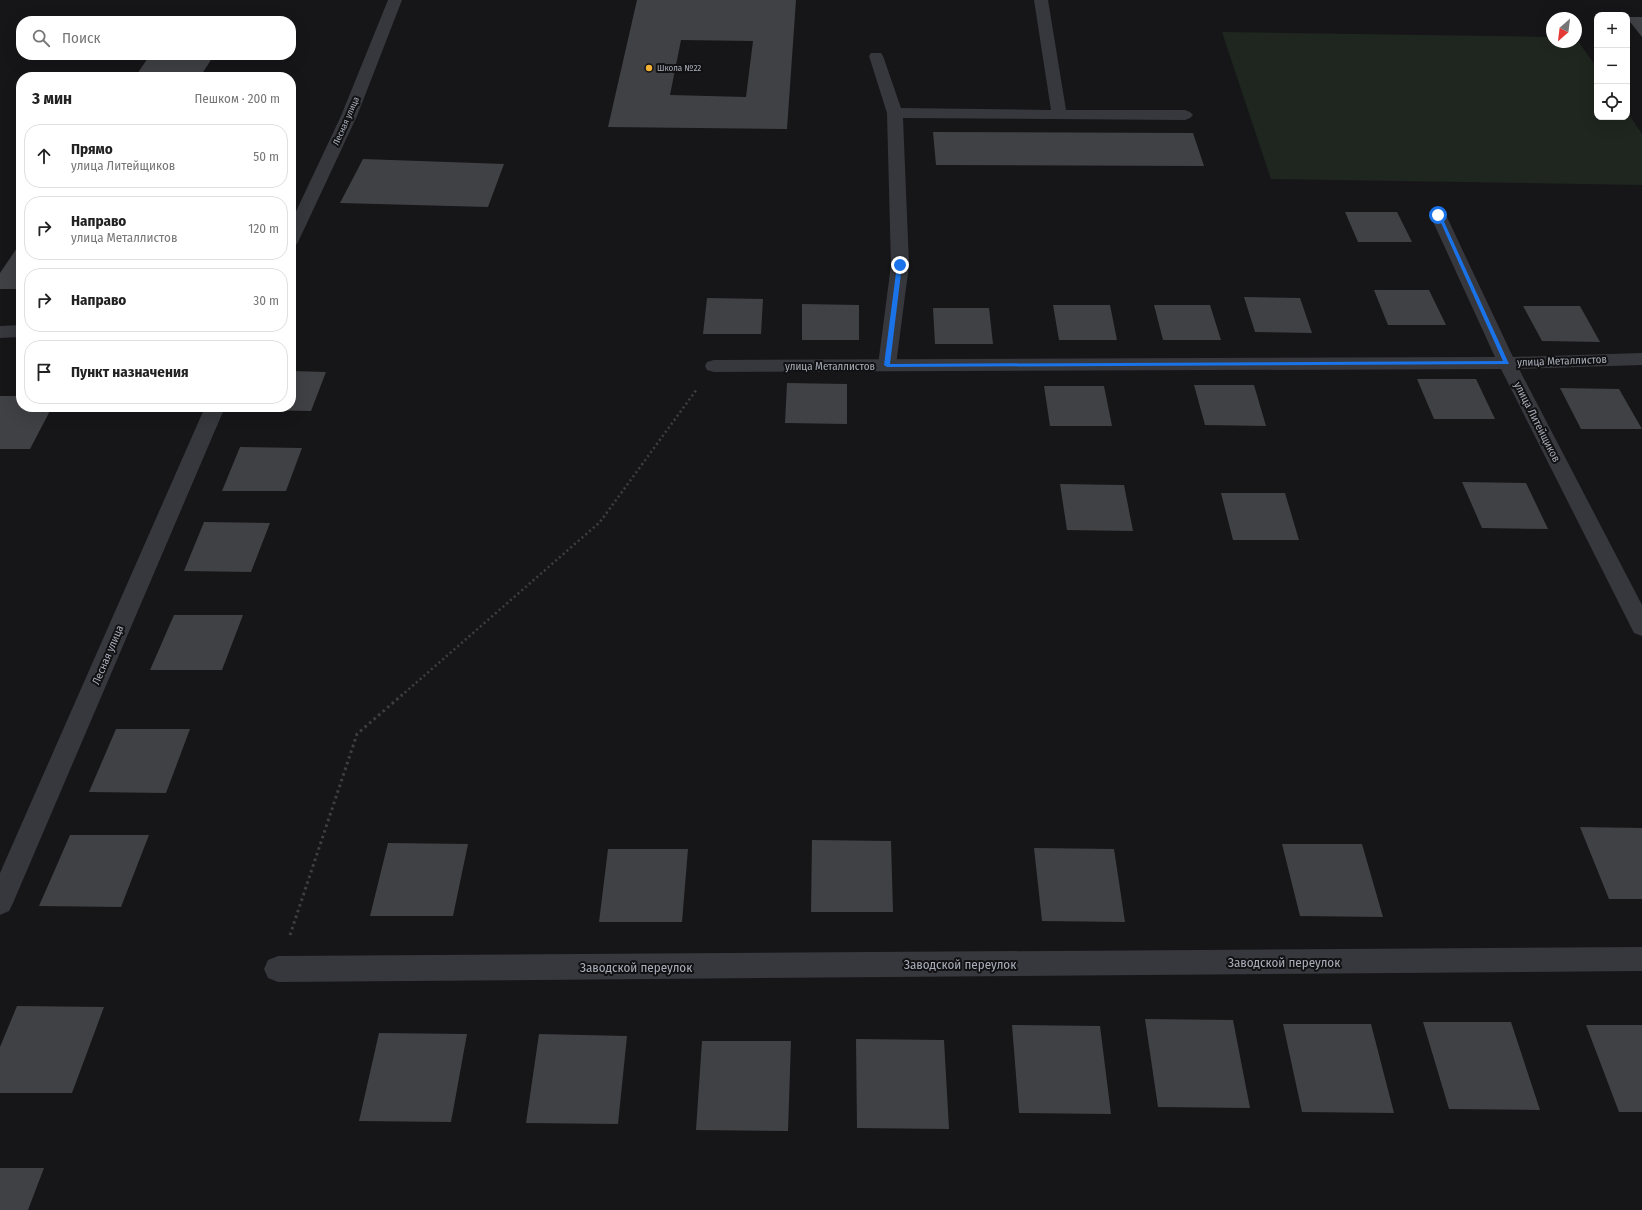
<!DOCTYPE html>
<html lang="ru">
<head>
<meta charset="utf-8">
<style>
	:root { --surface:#fff; --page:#f2f2f2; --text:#222; --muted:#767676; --line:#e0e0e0 }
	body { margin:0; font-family:"Fira Sans Condensed",sans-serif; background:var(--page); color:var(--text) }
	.controls { position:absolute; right:12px; top:12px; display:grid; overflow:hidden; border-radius:8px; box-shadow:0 4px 16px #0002 }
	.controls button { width:36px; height:36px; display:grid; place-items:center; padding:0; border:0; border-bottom:1px solid var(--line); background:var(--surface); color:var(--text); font:20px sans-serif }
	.compass { position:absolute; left:1546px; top:12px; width:36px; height:36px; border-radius:50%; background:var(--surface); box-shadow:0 4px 16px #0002; rotate:208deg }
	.stop { position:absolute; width:12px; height:12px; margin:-9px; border:3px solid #1a73e8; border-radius:50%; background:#fff }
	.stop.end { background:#1a73e8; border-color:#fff; box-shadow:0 1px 4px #0008 }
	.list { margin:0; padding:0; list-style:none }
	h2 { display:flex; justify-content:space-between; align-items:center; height:52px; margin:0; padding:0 16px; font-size:17px }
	h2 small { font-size:13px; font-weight:400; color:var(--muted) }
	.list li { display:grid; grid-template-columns:26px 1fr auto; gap:12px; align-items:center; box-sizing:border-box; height:64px; margin:0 8px 8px; padding:0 8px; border:1px solid var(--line); border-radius:16px }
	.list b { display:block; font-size:15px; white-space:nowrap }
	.list p { margin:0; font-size:13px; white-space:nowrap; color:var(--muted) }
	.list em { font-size:13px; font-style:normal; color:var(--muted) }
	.icon { flex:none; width:22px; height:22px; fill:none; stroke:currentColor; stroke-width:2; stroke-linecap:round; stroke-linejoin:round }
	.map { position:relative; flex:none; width:1642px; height:1210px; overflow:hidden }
	.search { position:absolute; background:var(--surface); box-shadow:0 4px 16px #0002; left:16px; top:16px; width:280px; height:44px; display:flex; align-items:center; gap:10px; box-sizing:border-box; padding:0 14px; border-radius:16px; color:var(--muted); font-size:15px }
	.panel { position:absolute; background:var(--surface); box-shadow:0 4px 16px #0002; left:16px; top:72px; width:280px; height:340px; border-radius:16px }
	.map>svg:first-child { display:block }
	.green { fill:#1e261f }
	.building { fill:#404145; fill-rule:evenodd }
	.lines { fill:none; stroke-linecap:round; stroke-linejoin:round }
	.path-far1 { stroke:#3d3f44; stroke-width:2.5; stroke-dasharray:2 3; stroke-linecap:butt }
	.path { stroke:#3d3f44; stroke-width:3; stroke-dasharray:2.5 3.5; stroke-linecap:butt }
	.service { fill:#37383d; fill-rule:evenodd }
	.minor { fill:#37383d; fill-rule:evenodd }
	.route { fill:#1a73e8 }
	.poi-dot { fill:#f2b134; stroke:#111113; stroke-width:1.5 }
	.labels { text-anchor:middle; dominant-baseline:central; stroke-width:4; stroke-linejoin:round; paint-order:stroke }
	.far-poi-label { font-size:9px; fill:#a8adb8; stroke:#111113; text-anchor:start }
	.far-street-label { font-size:9px; fill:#a8adb8; stroke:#111113 }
	.street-label { font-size:11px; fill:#a8adb8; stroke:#111113 }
	.near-street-label { font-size:13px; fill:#a8adb8; stroke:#111113 }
</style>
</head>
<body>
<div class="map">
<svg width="1642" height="1210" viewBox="0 0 1642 1210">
	<rect width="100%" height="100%" fill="#161618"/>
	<path class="green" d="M1222 32 1552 37V42H1576V38L1597 68V117H1627V112L1642 134V185L1271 179Z"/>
	<path class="building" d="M637 0H796L787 129 608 127ZM681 40 753 41 746 97 670 95Z
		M1627 17H1642V37L1627 18Z
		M150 55H214L200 77H135Z
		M933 132 1193 133 1204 166 936 165Z
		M363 159 504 164 488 207 340 203Z
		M1345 212H1397L1412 242H1358Z
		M21 242V289H0V273Z
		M1374 290H1429L1446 325H1388Z
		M1244 297 1300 298 1312 333 1255 332Z
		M707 298 763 299 761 334H703Z
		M802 304 859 305V340H802Z
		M1053 305H1110L1117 340H1059Z
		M1154 305H1210L1221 340H1163Z
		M1523 306H1580L1600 342 1542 341Z
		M933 308H989L993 344H935Z
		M291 371 326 372 311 411 250 410 252 407H291Z
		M1417 379H1476L1495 419H1434Z
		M787 383 847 384V424L785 423Z
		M1194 385H1254L1266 426 1205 425Z
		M1044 386H1104L1112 426H1050Z
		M1560 388 1619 389 1642 429H1581Z
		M0 396H21V407H52L30 449H0Z
		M240 447 302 448 286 491H222Z
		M1462 482 1526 483 1548 529 1482 528Z
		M1060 484 1124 485 1133 531 1067 530Z
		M1221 493H1285L1299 540H1233Z
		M204 522 270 523 251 572 184 571Z
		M174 615H243L222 670H150Z
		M116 729H190L166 793 89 792Z
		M1580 827 1642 828V899H1609Z
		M70 835H149L121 907 39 906Z
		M812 840 891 841 893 912H811Z
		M388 843 468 844 453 916H370Z
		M1282 844H1362L1383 917 1300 916Z
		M1034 848 1114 849 1125 922 1042 921Z
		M608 849H688L682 922H599Z
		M17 1006 104 1007 72 1093H0V1047Z
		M1145 1019 1233 1020 1250 1108 1158 1107Z
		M1423 1022H1511L1540 1110 1449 1109Z
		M1283 1024H1371L1394 1113 1302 1112Z
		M1012 1025 1100 1026 1111 1114 1019 1113Z
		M1586 1025H1642V1112H1619Z
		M379 1033 467 1034 451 1122 359 1121Z
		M539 1034 627 1036 618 1124 526 1123Z
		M856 1039 944 1040 949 1129 857 1128Z
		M702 1041H791L788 1131 696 1130Z
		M0 1168H44L28 1210H0Z"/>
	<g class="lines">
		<path class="path-far1" d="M401 696 600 522 697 389"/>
		<path class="path" d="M290 935 357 734 402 695"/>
		<path class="service" d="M1034 0H1048L1066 110H1185L1190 112 1193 115 1190 118 1185 120 903 118 909 265 896 365 894 369 887 371 880 369 878 365 891 265 887 113 869 56 871 53H881L883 56 901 108 1051 110Z
			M21 325V337L0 338V326Z"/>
		<path class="minor" d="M388 0H402L357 116 299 240 297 244 291 245V222L341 116Z
			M1438 210 1444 211 1446 215 1513 357 1642 353V365L1519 369 1642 605V636L1634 633 1631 627 1501 369 714 372 707 370 705 366 707 362 714 360 1495 357 1430 215 1432 211Z
			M205 407H225L13 903 9 911 0 915V873Z
			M1642 947V971L278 982 268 978 264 969 268 960 278 956Z"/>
	</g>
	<path class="route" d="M1437 214 1441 215 1509 364 887 367 884 365 897 265 900 263 902 265 890 364 1503 361Z"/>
	<circle class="poi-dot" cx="649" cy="68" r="4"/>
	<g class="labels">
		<g class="far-poi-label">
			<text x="657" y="68">Школа №22</text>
		</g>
		<g class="far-street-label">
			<text transform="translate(346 121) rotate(-66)">Лесная улица</text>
		</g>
		<g class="street-label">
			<text transform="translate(1562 361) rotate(-2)">улица Металлистов</text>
			<text x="830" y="366">улица Металлистов</text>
			<text transform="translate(1537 422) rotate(63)">улица Литейщиков</text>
			<text transform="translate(108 655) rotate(-67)">Лесная улица</text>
		</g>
		<g class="near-street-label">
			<text x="1284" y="962">Заводской переулок</text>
			<text x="960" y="964">Заводской переулок</text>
			<text x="636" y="967">Заводской переулок</text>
		</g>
	</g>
</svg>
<div class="controls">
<button>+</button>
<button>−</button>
<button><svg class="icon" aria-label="locate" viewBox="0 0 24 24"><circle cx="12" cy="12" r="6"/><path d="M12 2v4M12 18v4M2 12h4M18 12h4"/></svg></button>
</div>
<svg class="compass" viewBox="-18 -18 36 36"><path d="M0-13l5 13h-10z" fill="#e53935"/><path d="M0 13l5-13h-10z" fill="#767676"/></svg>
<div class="stop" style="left:1438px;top:215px"></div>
<div class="stop end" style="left:900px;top:265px"></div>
<div class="search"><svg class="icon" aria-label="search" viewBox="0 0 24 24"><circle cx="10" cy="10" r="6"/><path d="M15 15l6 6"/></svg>Поиск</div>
<section class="panel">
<h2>3 мин<small>Пешком · 200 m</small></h2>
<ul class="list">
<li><svg class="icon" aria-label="ahead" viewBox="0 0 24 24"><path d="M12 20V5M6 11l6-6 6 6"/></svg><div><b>Прямо</b><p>улица Литейщиков</p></div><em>50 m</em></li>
<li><svg class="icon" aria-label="right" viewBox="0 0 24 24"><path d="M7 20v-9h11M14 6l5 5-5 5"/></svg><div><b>Направо</b><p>улица Металлистов</p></div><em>120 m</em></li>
<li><svg class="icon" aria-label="right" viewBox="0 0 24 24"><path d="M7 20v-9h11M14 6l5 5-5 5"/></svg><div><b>Направо</b></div><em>30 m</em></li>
<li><svg class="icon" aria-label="arrive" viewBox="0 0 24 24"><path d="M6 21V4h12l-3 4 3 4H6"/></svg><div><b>Пункт назначения</b></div></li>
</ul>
</section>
</div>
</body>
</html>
